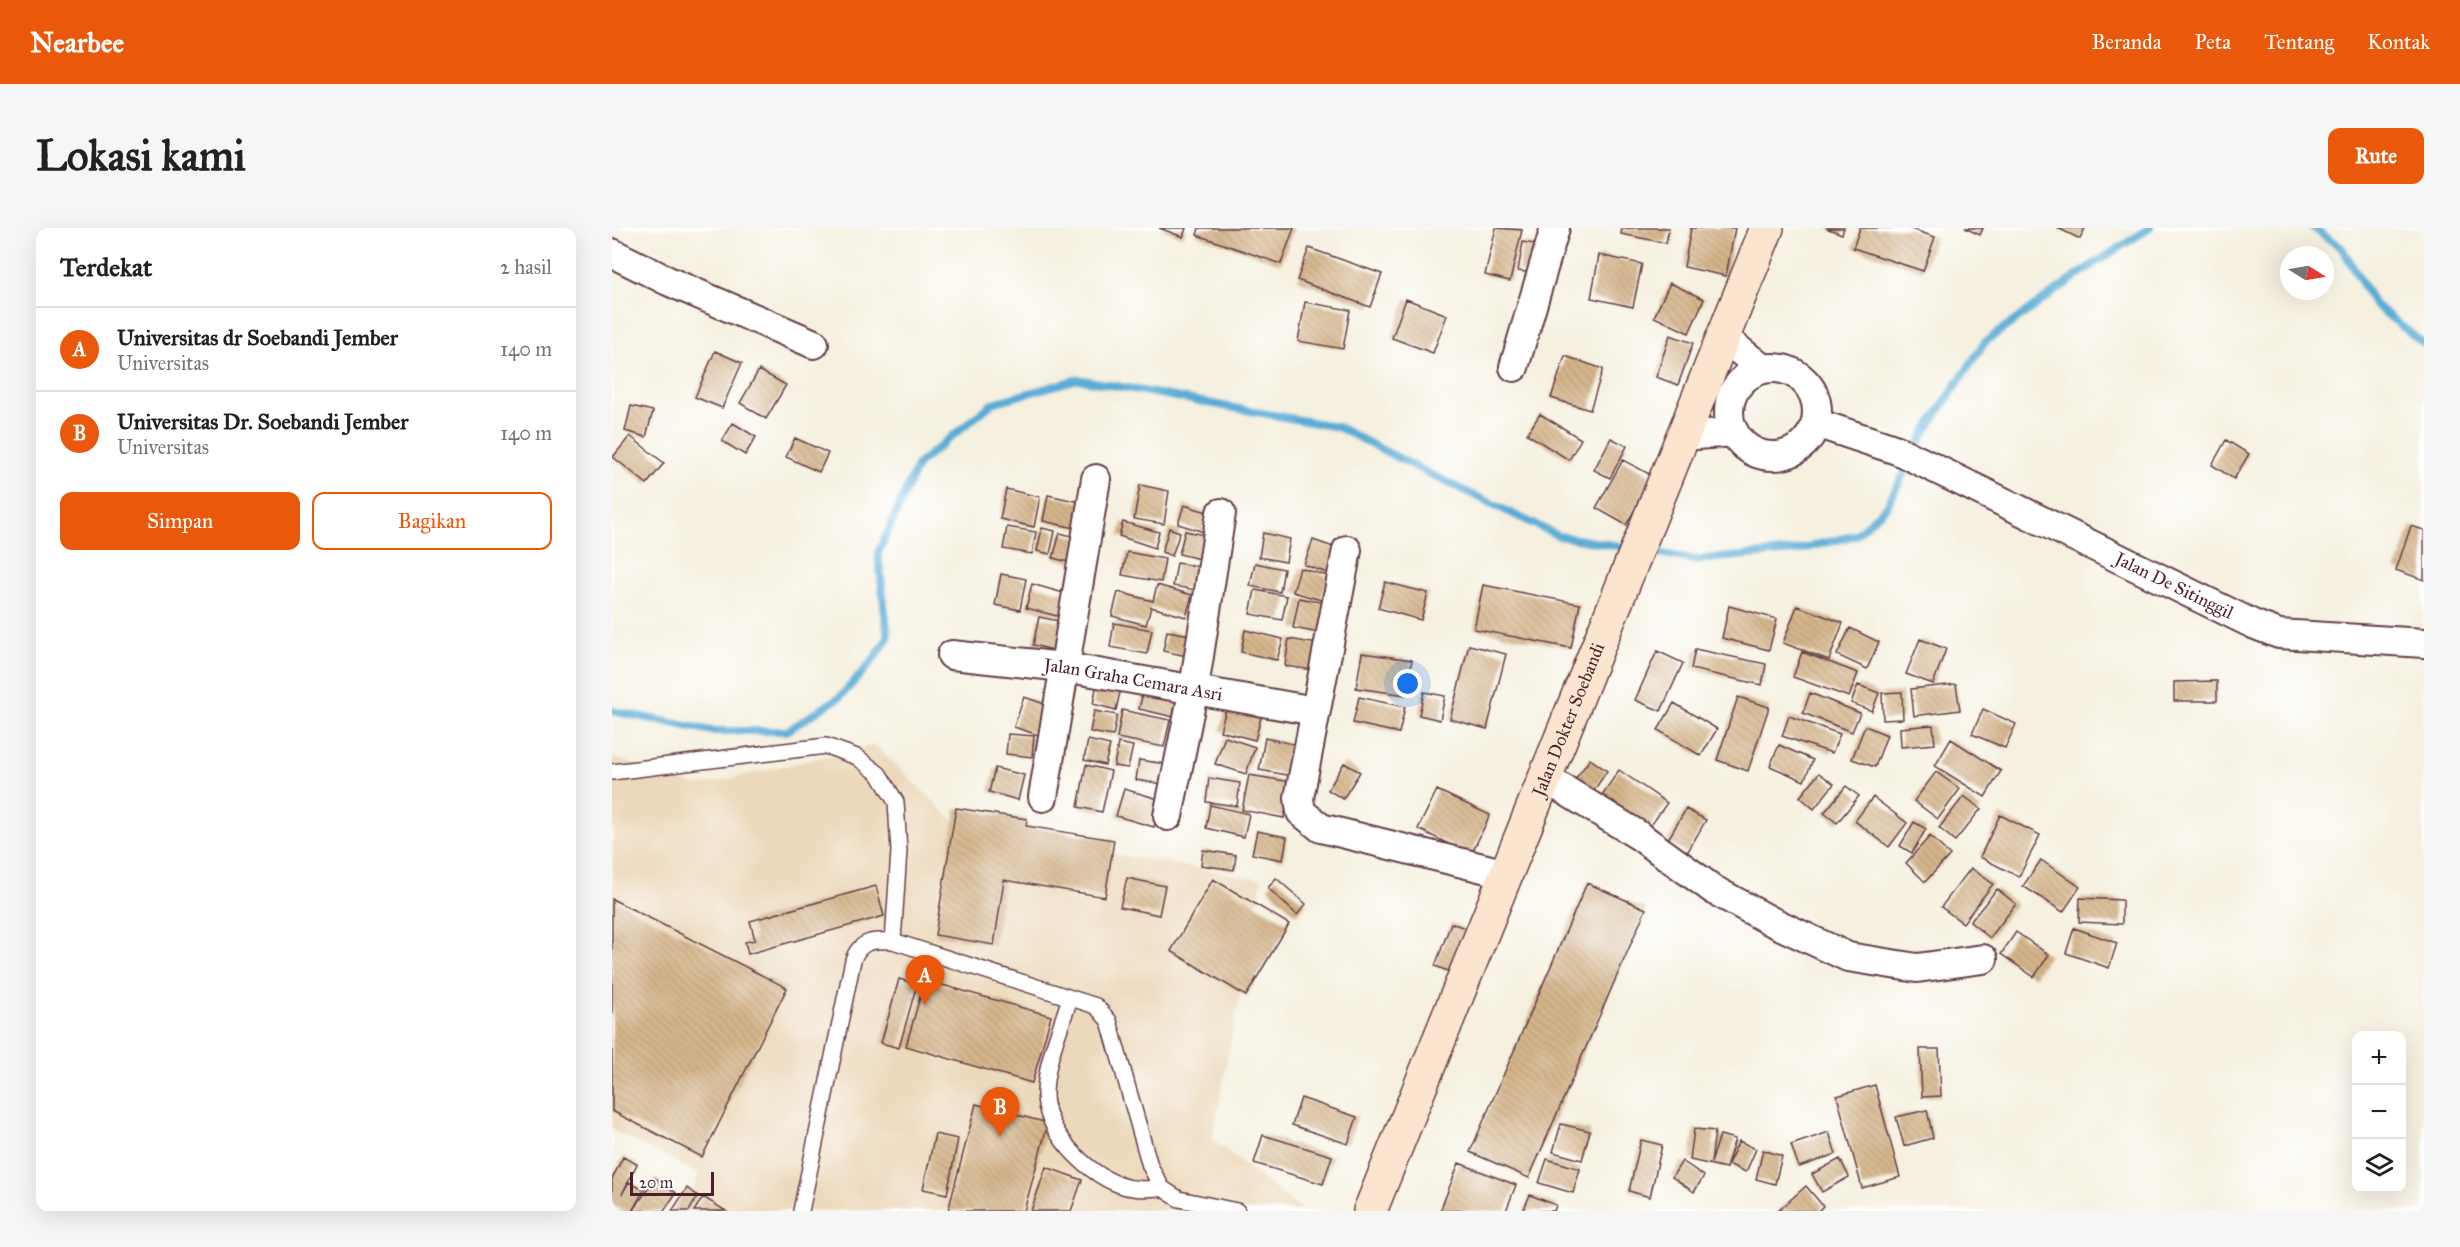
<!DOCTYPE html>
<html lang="id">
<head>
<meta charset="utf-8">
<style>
	:root { --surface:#fff; --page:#f6f6f6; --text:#202124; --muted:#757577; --line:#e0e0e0; --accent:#ea580c }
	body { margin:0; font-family:"IM FELL Great Primer",serif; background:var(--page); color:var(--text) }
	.controls { position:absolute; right:18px; bottom:18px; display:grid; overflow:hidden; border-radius:12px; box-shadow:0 6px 24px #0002 }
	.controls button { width:54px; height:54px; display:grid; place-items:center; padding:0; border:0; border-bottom:2px solid var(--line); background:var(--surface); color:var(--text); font:30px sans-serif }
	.compass { position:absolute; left:1668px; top:18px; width:54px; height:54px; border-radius:50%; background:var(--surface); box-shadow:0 6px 24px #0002; rotate:101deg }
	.scale { position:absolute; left:18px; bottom:15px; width:84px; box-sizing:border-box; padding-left:6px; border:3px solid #4a1f2b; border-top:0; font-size:16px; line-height:21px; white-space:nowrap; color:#4a1f2b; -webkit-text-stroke:4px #fff; paint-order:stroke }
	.you { position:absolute; left:796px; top:456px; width:21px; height:21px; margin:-15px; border:4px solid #fff; border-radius:50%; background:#1a73e8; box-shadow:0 0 0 9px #1a73e833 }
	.badge { display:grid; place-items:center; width:39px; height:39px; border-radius:50%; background:var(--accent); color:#fff; font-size:20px; font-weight:700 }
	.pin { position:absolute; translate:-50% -50px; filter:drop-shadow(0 2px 3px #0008) }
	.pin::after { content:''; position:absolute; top:32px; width:21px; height:18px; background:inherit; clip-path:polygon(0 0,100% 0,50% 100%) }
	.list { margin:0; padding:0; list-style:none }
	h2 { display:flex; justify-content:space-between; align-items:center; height:78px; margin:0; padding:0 24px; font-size:26px }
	h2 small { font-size:20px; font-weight:400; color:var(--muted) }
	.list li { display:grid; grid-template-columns:39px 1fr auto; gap:18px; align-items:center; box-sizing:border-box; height:84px; padding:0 24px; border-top:2px solid var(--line) }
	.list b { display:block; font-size:22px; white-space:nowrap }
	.list p { margin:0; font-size:20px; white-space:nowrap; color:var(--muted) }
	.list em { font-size:20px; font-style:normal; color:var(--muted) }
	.actions { display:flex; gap:12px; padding:18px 24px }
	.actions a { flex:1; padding:14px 0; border:2px solid var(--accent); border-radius:12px; text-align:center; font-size:21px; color:var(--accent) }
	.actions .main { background:var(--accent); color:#fff }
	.icon { flex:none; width:33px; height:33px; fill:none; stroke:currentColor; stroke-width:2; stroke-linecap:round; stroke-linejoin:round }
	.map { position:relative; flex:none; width:1812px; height:983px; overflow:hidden; border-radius:12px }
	header { display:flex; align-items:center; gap:36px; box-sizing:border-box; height:84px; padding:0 30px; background:var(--accent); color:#fff }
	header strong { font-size:28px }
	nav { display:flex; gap:33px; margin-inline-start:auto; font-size:21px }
	.intro { display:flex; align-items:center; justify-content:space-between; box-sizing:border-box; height:144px; padding:0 36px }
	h1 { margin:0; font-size:42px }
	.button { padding:15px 27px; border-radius:12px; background:var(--accent); color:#fff; font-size:21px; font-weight:700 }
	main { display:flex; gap:36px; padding:0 36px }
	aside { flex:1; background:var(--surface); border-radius:12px; box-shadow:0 6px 24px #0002 }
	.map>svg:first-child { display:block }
	.built { fill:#ecd8ba }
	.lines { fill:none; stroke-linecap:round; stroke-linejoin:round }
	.stream { stroke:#5aacd5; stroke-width:8 }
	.building { fill:url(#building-back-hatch) }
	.service-casing { stroke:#643e46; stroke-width:18 }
	.minor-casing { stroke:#643e46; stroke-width:32 }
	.secondary-casing { stroke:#643e46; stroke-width:36 }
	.service { stroke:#fff; stroke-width:15 }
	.minor { stroke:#fff; stroke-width:28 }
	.secondary { stroke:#fbe5cf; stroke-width:33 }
	.labels { text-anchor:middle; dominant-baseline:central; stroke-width:4.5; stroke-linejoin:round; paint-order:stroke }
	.street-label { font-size:18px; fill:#4a1f2b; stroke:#fff }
</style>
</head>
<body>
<header>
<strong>Nearbee</strong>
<nav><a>Beranda</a><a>Peta</a><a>Tentang</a><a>Kontak</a></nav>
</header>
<div class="intro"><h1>Lokasi kami</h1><a class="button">Rute</a></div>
<main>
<aside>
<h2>Terdekat<small>2 hasil</small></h2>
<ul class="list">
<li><span class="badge">A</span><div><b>Universitas dr Soebandi Jember</b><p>Universitas</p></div><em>140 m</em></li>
<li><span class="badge">B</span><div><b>Universitas Dr. Soebandi Jember</b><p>Universitas</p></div><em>140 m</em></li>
</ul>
<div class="actions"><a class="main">Simpan</a><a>Bagikan</a></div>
</aside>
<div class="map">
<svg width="1812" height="983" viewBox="0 0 1812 983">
	<defs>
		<pattern id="building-back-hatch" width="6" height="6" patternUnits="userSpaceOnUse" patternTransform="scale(1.5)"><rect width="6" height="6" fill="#d5b58b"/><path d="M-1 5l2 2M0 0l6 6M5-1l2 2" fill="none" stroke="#b89b78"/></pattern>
	</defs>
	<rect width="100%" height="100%" fill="#fff"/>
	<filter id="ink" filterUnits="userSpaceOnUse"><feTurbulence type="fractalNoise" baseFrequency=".0167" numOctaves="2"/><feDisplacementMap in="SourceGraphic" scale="12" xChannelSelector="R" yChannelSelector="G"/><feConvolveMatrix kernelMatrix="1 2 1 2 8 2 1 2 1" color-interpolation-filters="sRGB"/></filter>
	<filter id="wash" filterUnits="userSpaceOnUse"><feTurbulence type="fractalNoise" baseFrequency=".008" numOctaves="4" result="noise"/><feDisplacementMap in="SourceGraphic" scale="24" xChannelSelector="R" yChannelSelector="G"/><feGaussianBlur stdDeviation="1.35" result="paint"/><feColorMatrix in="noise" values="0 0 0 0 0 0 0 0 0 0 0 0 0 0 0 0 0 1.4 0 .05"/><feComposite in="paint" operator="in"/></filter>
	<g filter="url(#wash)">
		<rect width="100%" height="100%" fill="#f5f0df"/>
		<path class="built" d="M263 517 350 601 650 651 600 911 691 983H73L87 946 0 902V529L86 558Z"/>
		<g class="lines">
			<path class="stream" d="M1701 0 1730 20 1762 76 1812 116
				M1031 322 1083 332 1181 323 1244 307 1275 278 1313 204 1373 114 1480 37 1538 0
				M0 483 100 503H175L228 469 258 436 276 410 266 325 306 236 381 175 466 151 726 199 820 247 947 308 1018 320"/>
		</g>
		<g id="blocks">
			<path class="building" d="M547 0H574L571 9Z
				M587 0H682L669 36 585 7Z
				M884 0 910 2 898 53 873 47Z
				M1010 0H1057L1054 15 1009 6Z
				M1079 0H1123L1114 48 1072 39Z
				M1214 0H1232L1230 6Z
				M1248 0H1296L1323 9 1311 43 1241 20Z
				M1353 0H1371L1368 7Z
				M1446 0H1473L1468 11Z
				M911 14 927 17 923 45 906 43Z
				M697 20 770 46 758 79 685 52Z
				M987 27 1030 36 1021 79 979 70Z
				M1058 55 1092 71 1077 105 1042 89Z
				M794 71 835 87 821 125 780 110Z
				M693 74 738 82 731 121 686 113Z
				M1058 107 1081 115 1066 157 1044 149Z
				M103 123 130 135 110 180 83 169Z
				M953 128 991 141 978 182 939 170Z
				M147 142 174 157 154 191 128 175Z
				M19 178 41 183 34 209 13 203Z
				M928 186 969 211 957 232 915 206Z
				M121 195 144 209 133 227 110 213Z
				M18 208 52 235 35 256 1 229Z
				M183 210 216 225 207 244 174 229Z
				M999 210 1015 218 998 250 982 242Z
				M1614 212 1637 226 1622 251 1600 237Z
				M1011 232 1041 248 1014 297 984 280Z
				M528 257 557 263 552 296 522 291Z
				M394 261 428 269 422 299 388 291Z
				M436 267 477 276 472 302 431 293Z
				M572 277 598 285 592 304 566 296Z
				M511 294 547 304 543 320 507 308Z
				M1799 298 1812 302V352L1784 342Z
				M395 299 424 304 420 326 391 321Z
				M430 300 443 303 438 326 425 323Z
				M557 300 568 304 560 328 550 324Z
				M573 303 602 309 596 333 567 326Z
				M448 305 467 310 460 335 441 330Z
				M651 305 678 311 674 334 647 329Z
				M701 312 724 320 716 345 692 337Z
				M515 324 553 331 549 354 510 347Z
				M565 335 589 339 584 362 561 358Z
				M643 335 672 341 668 364 638 358Z
				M688 340 716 348 709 372 681 364Z
				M389 346 414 351 408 382 383 377Z
				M773 354 816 365 809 392 766 380Z
				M420 356 455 366 449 389 414 380Z
				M545 357 580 367 574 389 539 379 534 397 500 388 506 364 541 373Z
				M871 357 968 376 959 420 862 401Z
				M643 362 675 368 670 392 638 386Z
				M687 370 718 376 713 406 681 400Z
				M1117 378 1165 391 1157 422 1110 410Z
				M1185 378 1231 395 1217 432 1171 415Z
				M427 389 452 394 445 423 421 417Z
				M502 395 540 402 535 426 498 419Z
				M1238 400 1267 414 1255 441 1225 427Z
				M633 402 671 411 665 432 629 424Z
				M555 403 579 407 575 428 551 423Z
				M677 411 706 416 702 442 673 438Z
				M1308 411 1334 421 1321 456 1294 446Z
				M857 417 894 426 875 501 838 491Z
				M1083 421 1154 436 1150 457 1079 441Z
				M1045 423 1071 435 1049 483 1023 472Z
				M1190 424 1246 445 1237 469 1181 449Z
				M750 425 800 432 794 467 744 460Z
				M486 450 510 455 504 482 481 476Z
				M1605 453V473H1562V454Z
				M533 456 577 466 571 491 527 481Z
				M1344 456 1348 482 1302 488 1299 461Z
				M1246 457 1267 465 1260 483 1239 475Z
				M812 464 833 468 828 492 807 487Z
				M1290 464 1291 491 1271 492 1270 465Z
				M1198 465 1248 485 1240 504 1191 485Z
				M412 469 436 477 426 507 402 499Z
				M747 469 793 479 787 505 741 495Z
				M1126 469 1157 479 1136 543 1105 532Z
				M616 474 651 482 643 512 608 503Z
				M1062 475 1105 501 1089 528 1046 502Z
				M1371 481 1404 496 1393 520 1360 506Z
				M510 482 558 492 552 519 505 510Z
				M482 483 505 487 501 508 478 504Z
				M1177 488 1228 506 1220 525 1170 508Z
				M1321 497 1323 516 1289 519 1288 500Z
				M1253 498 1275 507 1263 539 1240 531Z
				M396 506 422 508 420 529 394 526Z
				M613 509 643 519 634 546 603 536Z
				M653 510 686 517 680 548 647 542Z
				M1339 511 1389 543 1373 569 1323 538Z
				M476 512 498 517 493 537 472 532Z
				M506 515 521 518 516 540 502 538Z
				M1167 517 1201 532 1192 553 1158 538Z
				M978 531 995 543 979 567 961 554Z
				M527 532 554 536 550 556 524 552Z
				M732 535 748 544 731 571 716 562Z
				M474 537 499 543 490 584 466 579Z
				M383 540 412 547 406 572 377 564Z
				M1007 542 1055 575 1037 600 990 567Z
				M1324 544 1348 561 1326 591 1302 573Z
				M1207 545 1222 556 1202 581 1188 569Z
				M637 547 679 554 672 590 630 582Z
				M597 550 628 555 625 578 594 574Z
				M1234 558 1247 568 1225 595 1212 585Z
				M512 561 550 572 542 599 504 588Z
				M825 562 878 587 859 627 806 601Z
				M1352 568 1369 581 1343 613 1327 600Z
				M1261 569 1295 595 1277 619 1243 593Z
				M598 577 637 586 632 609 594 600Z
				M344 580 415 591 414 598 502 612 493 669 392 652 382 717 323 707Z
				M1074 581 1094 592 1075 625 1055 613Z
				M1388 587 1428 607 1407 649 1368 629Z
				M1302 594 1314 601 1300 625 1288 618Z
				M645 603 675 609 671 632 640 626Z
				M1318 608 1338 627 1313 654 1294 635Z
				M591 622 624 627 622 642 589 637Z
				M1429 632 1468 659 1451 684 1411 658Z
				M1359 640 1381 656 1351 695 1329 679Z
				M515 650 553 658 547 687 508 679Z
				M664 650 694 676 685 687 656 660Z
				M601 651 677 696 634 768 559 723Z
				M975 655 1034 681 917 950 858 924Z
				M264 658 272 688 136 726 133 714 143 712 138 693Z
				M1385 661 1404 676 1378 710 1358 694Z
				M1468 670 1510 672V696L1467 694Z
				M0 671 175 760 90 929 0 883Z
				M839 695 865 704 849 748 823 738Z
				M1462 700 1505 715 1497 740 1454 725Z
				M1404 704 1437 727 1422 749 1389 726Z
				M287 751 305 756 287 820 269 815Z
				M313 752 439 788 420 855 294 818Z
				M1308 821H1327L1329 868 1310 869Z
				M1263 857 1288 949 1250 960 1225 868Z
				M689 870 745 889 736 916 680 897Z
				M364 876 436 895 412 983H336Z
				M1315 882 1321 910 1292 918 1284 889Z
				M949 896 978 903 970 932 941 924Z
				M1082 901 1103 903 1099 935 1108 907 1123 911 1114 940 1078 932Z
				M1217 904 1224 926 1187 939 1179 917Z
				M323 906 346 911 335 966 311 961Z
				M651 907 720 928 711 956 642 935Z
				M1029 912 1050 917 1038 969 1017 963Z
				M1127 913 1144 921 1134 944 1116 936Z
				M1151 922 1170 928 1163 956 1144 951Z
				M11 929 25 936 10 966 17 954 32 962 20 983H10L0 977V951Z
				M935 931 968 941 961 965 927 955Z
				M1228 931 1237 949 1210 964 1200 946Z
				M1070 933 1092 948 1082 964 1060 949Z
				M847 935 904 957 894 983H828Z
				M434 939 470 952 459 983H419Z
				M43 950 64 965 52 983H21Z
				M1194 958 1211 978 1206 983H1166Z
				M75 960 86 968 77 983H60Z
				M918 967 944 977 942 983H911Z
				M91 969 114 983H82Z"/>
		</g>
	</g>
	<g filter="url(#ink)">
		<use href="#blocks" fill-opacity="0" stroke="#643e46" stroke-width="1.5"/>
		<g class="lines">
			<g class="service-casing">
				<path id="service" d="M0 544 214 518 245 529 267 546 284 574 287 623 281 713
					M458 770C449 799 434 833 433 864 432 903 474 945 508 957 522 962 535 961 550 960
					M189 983 241 732C248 712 262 712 281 713L484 778 497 793 538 938 550 960 567 971 625 983"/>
			</g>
			<g class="minor-casing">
				<g id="minor">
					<path d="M0 25 56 53 202 116"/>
					<path d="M1112 110 1151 141"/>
					<path d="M902 139 943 0"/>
					<circle cx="1161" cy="184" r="44"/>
					<path id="s1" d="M1204 195 1285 222 1641 396 1667 406 1812 415"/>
					<path d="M1071 208 1122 204"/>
					<path d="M735 322 687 570 689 584 709 600 895 646"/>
					<path id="s2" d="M340 427 452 439 703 483"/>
					<path d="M933 550 1026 607 1102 662 1159 693 1236 729 1305 740 1371 731"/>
					<path d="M431 569 484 251"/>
					<path d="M556 588 582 460 609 285"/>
				</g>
			</g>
			<g class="secondary-casing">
				<g id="secondary">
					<path id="s3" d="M758 983 1155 0"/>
				</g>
			</g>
			<use href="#service" class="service"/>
			<use href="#minor" class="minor"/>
			<use href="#secondary" class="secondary"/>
		</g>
	</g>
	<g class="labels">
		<g class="street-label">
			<text stroke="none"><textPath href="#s1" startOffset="394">Jalan De Sitinggil</textPath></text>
			<text stroke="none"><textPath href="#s2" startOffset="183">Jalan Graha Cemara Asri</textPath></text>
			<text stroke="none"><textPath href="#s3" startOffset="530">Jalan Dokter Soebandi</textPath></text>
		</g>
	</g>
</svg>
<div class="controls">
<button>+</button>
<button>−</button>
<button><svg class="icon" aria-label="layers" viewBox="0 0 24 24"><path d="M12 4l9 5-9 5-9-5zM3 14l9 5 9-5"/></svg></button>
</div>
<svg class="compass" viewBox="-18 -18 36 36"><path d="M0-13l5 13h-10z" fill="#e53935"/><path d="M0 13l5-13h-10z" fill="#757577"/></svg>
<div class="scale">20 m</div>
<div class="you"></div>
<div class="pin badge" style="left:313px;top:777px">A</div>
<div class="pin badge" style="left:388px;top:909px">B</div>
</div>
</main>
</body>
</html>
